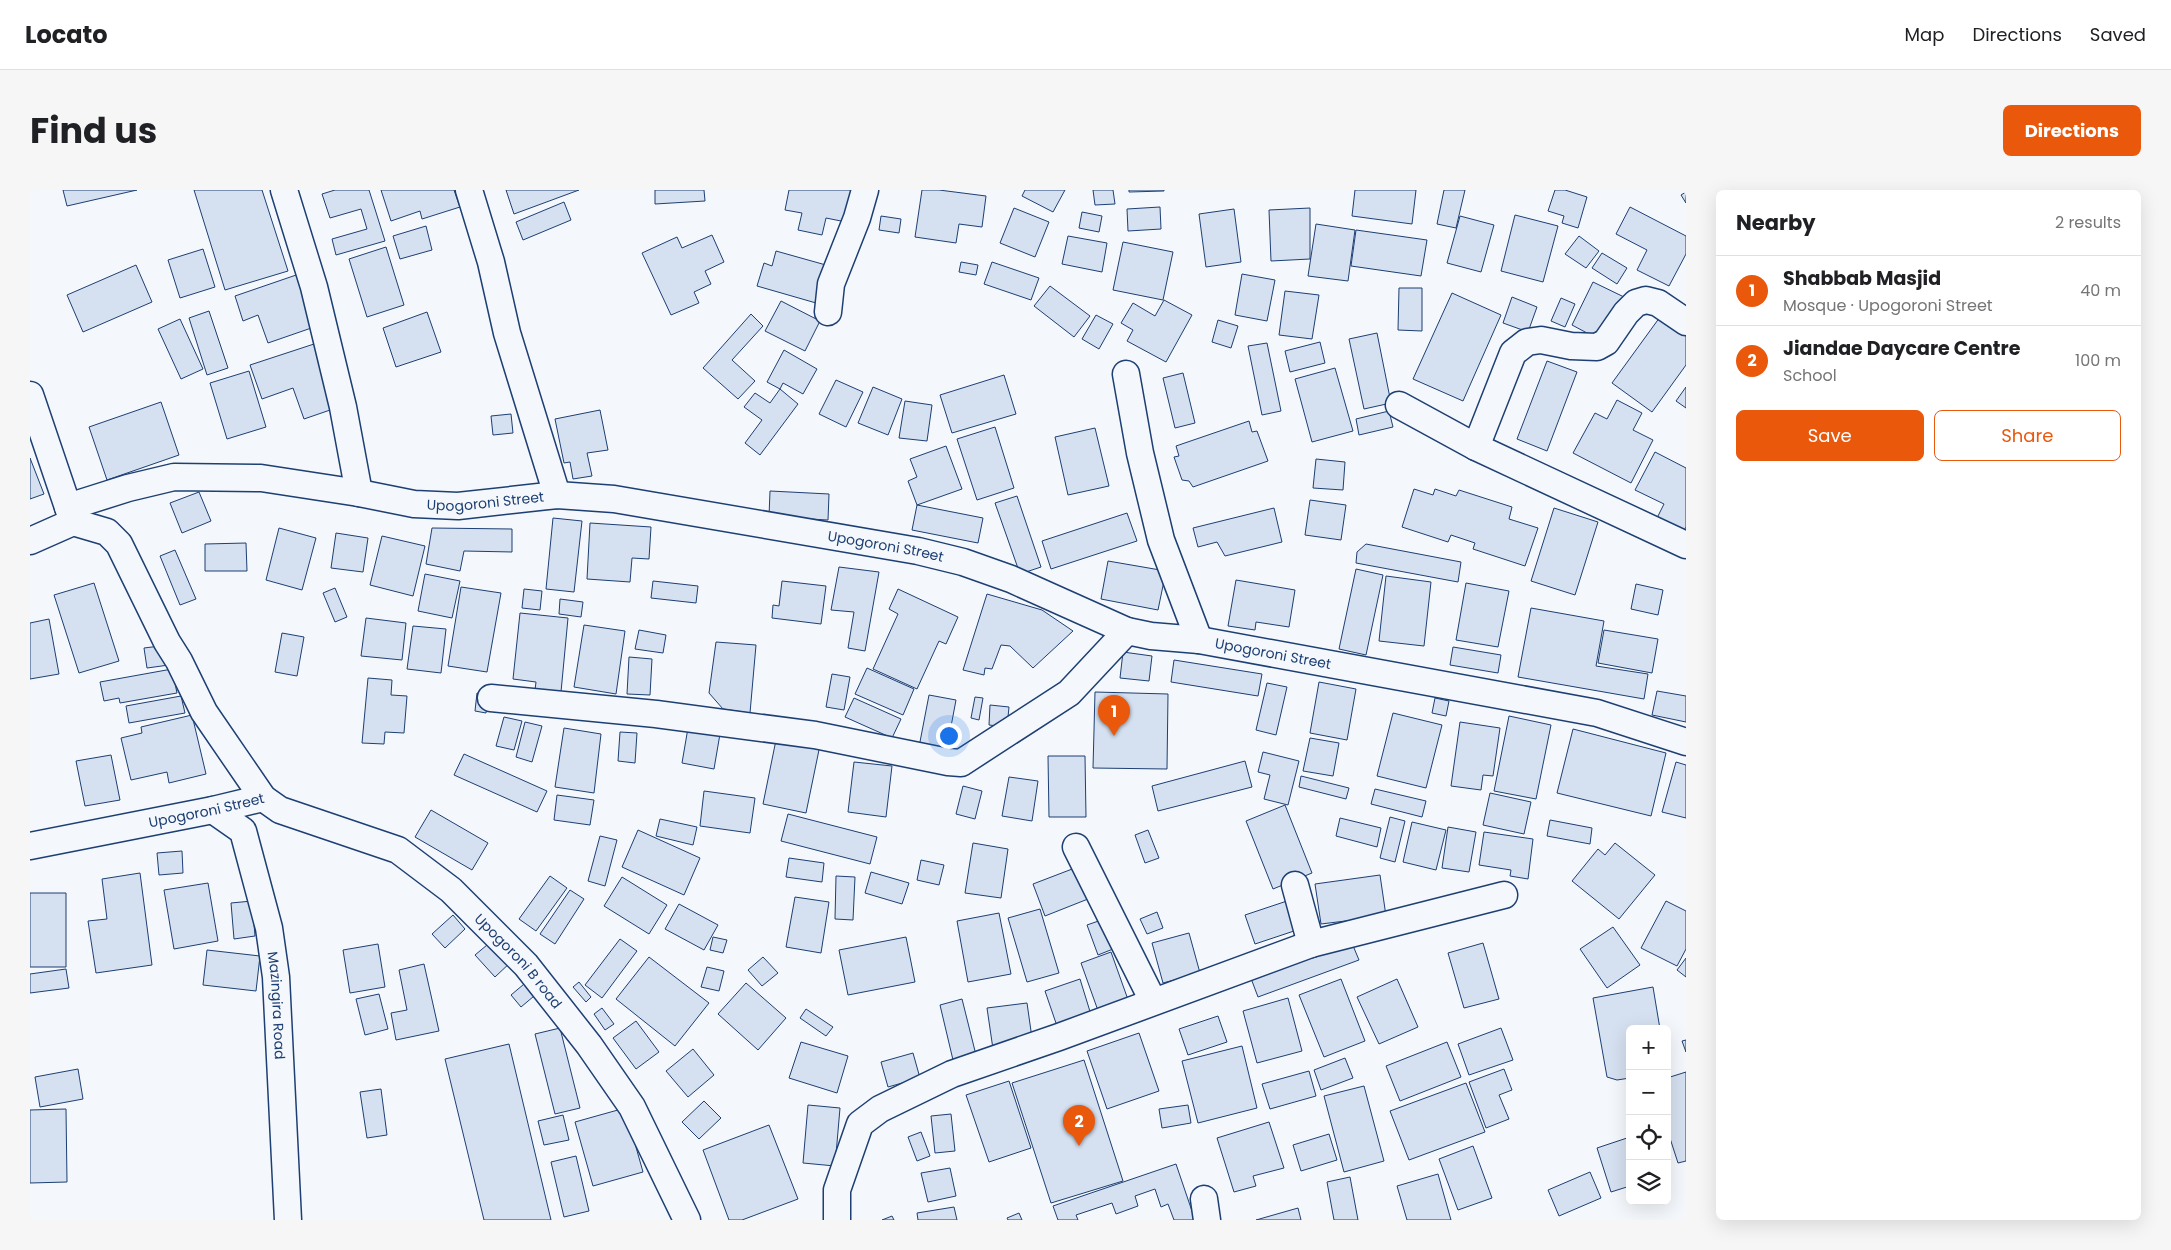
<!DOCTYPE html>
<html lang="en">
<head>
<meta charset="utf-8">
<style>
	:root { --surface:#fff; --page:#f6f6f6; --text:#202124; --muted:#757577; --line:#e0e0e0; --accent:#ea580c }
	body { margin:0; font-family:Poppins,sans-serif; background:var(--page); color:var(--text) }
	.controls { position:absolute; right:15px; bottom:15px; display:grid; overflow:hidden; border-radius:8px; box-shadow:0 5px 20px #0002 }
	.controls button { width:45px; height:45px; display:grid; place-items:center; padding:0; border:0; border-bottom:1px solid var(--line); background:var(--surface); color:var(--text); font:25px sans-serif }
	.you { position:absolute; left:918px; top:545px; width:18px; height:18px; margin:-12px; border:4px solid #fff; border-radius:50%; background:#1a73e8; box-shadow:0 0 0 8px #1a73e833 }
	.badge { display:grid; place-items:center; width:32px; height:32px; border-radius:50%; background:var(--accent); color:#fff; font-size:16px; font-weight:700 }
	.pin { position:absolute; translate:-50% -41px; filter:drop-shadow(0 1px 2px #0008) }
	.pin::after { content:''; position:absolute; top:26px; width:18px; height:15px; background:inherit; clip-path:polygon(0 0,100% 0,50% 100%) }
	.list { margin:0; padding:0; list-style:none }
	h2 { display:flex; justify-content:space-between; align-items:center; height:65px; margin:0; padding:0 20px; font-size:21px }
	h2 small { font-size:16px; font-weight:400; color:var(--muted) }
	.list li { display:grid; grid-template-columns:32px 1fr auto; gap:15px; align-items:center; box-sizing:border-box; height:70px; padding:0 20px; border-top:1px solid var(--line) }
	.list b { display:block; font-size:19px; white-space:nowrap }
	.list p { margin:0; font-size:16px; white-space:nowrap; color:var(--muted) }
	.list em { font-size:16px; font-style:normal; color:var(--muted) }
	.actions { display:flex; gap:10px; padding:15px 20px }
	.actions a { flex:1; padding:11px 0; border:1px solid var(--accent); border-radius:8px; text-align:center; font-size:18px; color:var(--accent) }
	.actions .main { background:var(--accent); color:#fff }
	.icon { flex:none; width:28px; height:28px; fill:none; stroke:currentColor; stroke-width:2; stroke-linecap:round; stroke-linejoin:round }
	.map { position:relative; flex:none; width:1656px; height:1030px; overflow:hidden; border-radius:8px }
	header { display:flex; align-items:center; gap:30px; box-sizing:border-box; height:70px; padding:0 25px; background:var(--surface); border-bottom:1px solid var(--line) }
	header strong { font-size:24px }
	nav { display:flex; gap:28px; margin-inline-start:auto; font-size:18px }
	.intro { display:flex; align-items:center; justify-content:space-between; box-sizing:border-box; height:120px; padding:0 30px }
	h1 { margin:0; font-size:35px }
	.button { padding:12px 22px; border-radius:8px; background:var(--accent); color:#fff; font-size:18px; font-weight:700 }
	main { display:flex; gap:30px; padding:0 30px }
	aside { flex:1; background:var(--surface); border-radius:8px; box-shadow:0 5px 20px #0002 }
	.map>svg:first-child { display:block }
	.building { fill:#d5e0f0; stroke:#1d3f73 }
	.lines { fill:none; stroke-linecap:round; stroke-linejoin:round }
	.street-casing { stroke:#1d3f73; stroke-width:29 }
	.street { stroke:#f4f7fb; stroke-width:26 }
	.labels { text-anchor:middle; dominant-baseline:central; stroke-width:4; stroke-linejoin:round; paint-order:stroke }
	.street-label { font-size:14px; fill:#1d3f73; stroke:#f4f7fb }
</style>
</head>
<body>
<header>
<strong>Locato</strong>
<nav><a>Map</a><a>Directions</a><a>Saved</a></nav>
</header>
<div class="intro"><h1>Find us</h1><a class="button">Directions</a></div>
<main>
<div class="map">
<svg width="1656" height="1030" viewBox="0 0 1656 1030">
	<rect width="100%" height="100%" fill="#f4f7fb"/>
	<path class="building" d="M33 0H107L37 16Z
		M164 0H232L258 81 195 100Z
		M305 0H339L355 51 306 65 302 49 337 39 331 19 300 28 292 4Z
		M351 0H424L430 17 392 29 390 21 361 31Z
		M476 0H549L484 24Z
		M625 0H674L675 11 625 14Z
		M759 0H822L816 32 796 28 792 45 768 40 772 23 755 20Z
		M892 0H909L956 6 952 37 929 34 926 53 885 47Z
		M995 0H1035L1023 22 992 6Z
		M1063 0H1083L1085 14 1065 15Z
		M1099 0H1134V1L1099 2Z
		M1325 0H1386L1382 34 1322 26Z
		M1414 0H1435L1426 38 1407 34Z
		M1525 0H1535L1557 7 1548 38 1532 33 1534 26 1518 21Z
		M1656 2V13L1651 5Z
		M534 12 541 30 493 50 486 32Z
		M1130 17 1131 39 1098 41 1097 19Z
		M1600 17 1656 46V64L1639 96 1607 80 1617 60 1586 44Z
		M984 18 1019 32 1005 67 970 53Z
		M1280 18V69L1241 71 1239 20Z
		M1204 19 1211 72 1176 77 1169 24Z
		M1052 22 1072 26 1069 42 1049 38Z
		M1485 25 1528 36 1513 92 1471 81Z
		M851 26 871 29 869 43 849 40Z
		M1430 26 1464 35 1451 82 1417 73Z
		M1286 34 1325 40 1318 91 1278 86Z
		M396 36 402 60 370 69 363 46Z
		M1326 40 1397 50 1391 86 1321 76Z
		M682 45 694 72 675 81 681 94 664 102 669 113 641 125 612 63 647 47 652 58Z
		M1038 46 1077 53 1072 82 1032 74Z
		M1549 46 1569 61 1556 78 1535 64Z
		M1093 52 1143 62 1133 110 1083 100Z
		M356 57 374 115 337 127 319 69Z
		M173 59 185 97 150 108 138 70Z
		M746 61 803 77 793 115 727 96 734 73 742 76Z
		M1572 63 1597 78 1587 94 1562 78Z
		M931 72 948 75 946 85 929 82Z
		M962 72 1009 88 1001 110 954 94Z
		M106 75 122 112 53 142 37 105Z
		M272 83 290 135 238 153 228 125 213 131 205 106Z
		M1212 84 1245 90 1237 131 1205 125Z
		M1563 92 1594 107 1572 151 1542 135Z
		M1020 96 1060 126 1044 147 1004 116Z
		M1369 98H1392V141L1368 140Z
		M1255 101 1289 105 1282 149 1249 145Z
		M1422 103 1471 125 1433 211 1383 189Z
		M1482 107 1507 117 1498 142 1473 133Z
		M1531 108 1545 114 1535 137 1521 131Z
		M1134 110 1162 125 1136 172 1097 151 1103 140 1091 133 1103 113 1125 126Z
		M751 111 790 131 775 161 735 141Z
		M179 121 198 178 177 185 159 128Z
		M397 122 411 162 366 177 353 138Z
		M721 124 733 136 702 170 725 191 708 209 673 178Z
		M1066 125 1083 134 1069 159 1052 149Z
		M1630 127 1656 146V175L1622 222 1582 193Z
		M150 129 173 179 151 189 128 139Z
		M1188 130 1208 136 1201 158 1182 152Z
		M1347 143 1361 213 1334 219 1319 149Z
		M1290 152 1295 173 1260 182 1255 161Z
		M1237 153 1251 221 1232 225 1218 156Z
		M284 154 306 218 274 229 263 198 232 209 220 175Z
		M754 160 787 179 773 204 753 193 750 199 737 192Z
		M1517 171 1547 182 1517 261 1487 249Z
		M1305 178 1323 241 1282 252 1265 189Z
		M219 181 236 237 197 249 180 193Z
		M1153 183 1165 233 1145 238 1133 188Z
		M974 185 986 224 922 243 910 205Z
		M806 190 833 202 816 237 789 224Z
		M843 197 872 209 858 245 828 233Z
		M1656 197V218L1646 211Z
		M750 199 768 214 730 265 715 253 732 230 714 217 725 203 740 213Z
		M1587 210 1612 223 1603 240 1623 250 1601 293 1543 263 1565 223 1577 229Z
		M875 211 902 215 897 251 869 248Z
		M131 212 149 265 77 290 59 237Z
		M570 220 578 260 557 263 562 286 543 289 540 272 534 273 525 229Z
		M1359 221 1363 237 1329 245 1326 229Z
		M481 224 483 243 463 245 461 226Z
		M1219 231 1222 242 1227 241 1238 271 1163 297 1159 291 1152 290 1144 267 1149 266 1146 256Z
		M965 237 984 298 947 310 927 249Z
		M1065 238 1079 296 1038 305 1025 247Z
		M916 256 932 299 887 315 878 291 887 287 880 269Z
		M1625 262 1656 278V337L1651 346 1625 332 1634 314 1605 300Z
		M0 268 14 304 0 309Z
		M1286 269 1315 272 1313 300 1283 298Z
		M1384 299 1403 305 1405 299 1426 306 1429 300 1482 317 1479 329 1508 338 1495 376 1443 359 1445 353 1421 345 1418 352 1372 337Z
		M740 301 799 304 798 330 739 327Z
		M169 302 181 331 152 343 140 313Z
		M987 306 1011 377 990 384 965 313Z
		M1280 310 1316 315 1311 350 1275 345Z
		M887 315 953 328 948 353 882 340Z
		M1244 318 1252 352 1195 366 1187 352 1168 357 1163 338Z
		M1524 318 1568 332 1545 405 1501 391Z
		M1097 323 1107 351 1021 379 1012 351Z
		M523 328 552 331 544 402 516 399Z
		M560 333 621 337 619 369 602 368 600 392 557 389Z
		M249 338 286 348 272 400 236 390Z
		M402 338 482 339V362L434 361 430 381 396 374Z
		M306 343 338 348 333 382 301 378Z
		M352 346 395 356 383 406 340 395Z
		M216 353 217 381H175V354Z
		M1336 354 1431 372 1428 392 1326 373 1327 362Z
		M145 360 166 409 150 415 130 366Z
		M1078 371 1136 381 1128 420 1071 409Z
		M809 377 849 382 835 461 818 458 824 422 801 420Z
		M1326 379 1353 385 1336 465 1309 459Z
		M395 384 430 391 422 428 388 421Z
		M1356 386 1401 392 1394 456 1349 451Z
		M1206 390 1265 400 1259 437 1226 432 1225 440 1198 436Z
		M623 391 668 396 666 413 621 408Z
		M752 391 796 396 791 434 742 428 743 415 749 416Z
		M64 393 89 471 49 483 24 405Z
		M1436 393 1479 401 1468 457 1426 450Z
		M1606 394 1633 400 1628 425 1601 419Z
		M431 397 471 403 457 482 418 476Z
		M305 398 317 427 305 432 293 403Z
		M494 399 512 401 510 420 492 418Z
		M868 399 928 427 916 454 909 451 887 499 843 479 868 424 859 419Z
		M957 404 1012 420 1043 441 1003 478 980 456 971 455 962 479 955 478 954 485 933 480Z
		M530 409 553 412 551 427 529 424Z
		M1501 418 1574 431 1566 476 1618 484 1614 509 1488 487Z
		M490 423 538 428 531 502 505 500 506 492 483 489Z
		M336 428 376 433 372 470 331 466Z
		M19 429 29 484 0 489V433Z
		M554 435 595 441 586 504 544 497Z
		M383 436 416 439 411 483 377 479Z
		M609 440 636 445 633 463 605 459Z
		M1574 440 1628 449 1622 483 1568 473Z
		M252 443 274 447 267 486 245 482Z
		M686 452 726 455 720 523 693 519 679 503Z
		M130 456 139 475 117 478 114 458Z
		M1423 457 1471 465 1468 483 1420 475Z
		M1093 462 1122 466 1119 491 1090 488Z
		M599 467 622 469 620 505 597 504Z
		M1144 470 1232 484 1228 506 1141 492Z
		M837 478 884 499 873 525 825 504Z
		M142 479 147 503 90 513 89 508 74 511 70 492Z
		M802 484 820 487 814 520 796 517Z
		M338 488 362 490 361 505 377 506 374 543 355 542 354 554 332 553Z
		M1289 492 1326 499 1317 550 1280 543Z
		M1237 493 1257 497 1246 545 1226 540Z
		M1627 501 1656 506V532L1622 525Z
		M1065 502 1138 504 1137 579 1063 578Z
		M447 503 459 505 456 523 445 521Z
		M899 505 926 510 916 563 889 557Z
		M151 506 155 523 99 533 96 516Z
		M945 507 953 508 949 530 941 528Z
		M824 508 871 529 862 548 815 527Z
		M1405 508 1419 511 1416 526 1402 523Z
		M960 515 979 517 977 537 959 535Z
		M1363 523 1412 535 1396 598 1347 586Z
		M162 525 176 584 139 593 137 582 101 590 91 548 112 543 111 537Z
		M1479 526 1521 535 1506 609 1464 601Z
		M474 527 492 531 484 560 466 556Z
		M495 532 512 536 502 572 486 567Z
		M659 532 691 538 684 579 652 573Z
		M1430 532 1470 538 1463 586 1453 585 1451 600 1421 596Z
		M534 538 571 544 564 603 525 597Z
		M1543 539 1636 563 1621 626 1527 603Z
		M590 542 607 543 605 573 588 571Z
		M747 545 790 555 776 623 733 614Z
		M1280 548 1309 553 1303 586 1273 581Z
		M1233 562 1269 571 1258 615 1234 609 1240 585 1228 582Z
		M434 564 517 601 507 622 424 585Z
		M81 565 90 610 55 616 46 571Z
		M1018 566H1055L1056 627H1019Z
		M1215 571 1222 597 1128 621 1122 596Z
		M824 572 862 576 856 627 818 622Z
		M1646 572 1656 575V628L1632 622Z
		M1271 586 1319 598 1316 609 1269 597Z
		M979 587 1008 591 1002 631 972 626Z
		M933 596 952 601 945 629 926 624Z
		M1345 599 1396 611 1392 627 1341 614Z
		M674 601 725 608 720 643 670 636Z
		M1460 603 1501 612 1494 644 1453 635Z
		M527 605 564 610 560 635 524 630Z
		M1255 615 1282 683 1243 699 1216 631Z
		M401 620 458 653 442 680 385 647Z
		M758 624 847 647 840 674 751 651Z
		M1360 627 1375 631 1365 672 1350 668Z
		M1310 628 1351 638 1347 657 1306 646Z
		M630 629 667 637 663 655 626 646Z
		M1520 630 1562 638 1560 654 1517 646Z
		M1382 632 1416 640 1406 680 1373 672Z
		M1418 637 1446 642 1439 682 1412 678Z
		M608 640 670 668 654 705 592 677Z
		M1118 640 1129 668 1115 673 1105 645Z
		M1454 642 1503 649 1498 689 1480 686 1481 680 1449 675Z
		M570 646 587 650 575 696 558 691Z
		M943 653 978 659 971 708 935 703Z
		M1585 653 1625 685 1589 729 1542 691 1568 659 1575 665Z
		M152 661 153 683 129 685 127 663Z
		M759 668 794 673 792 692 756 687Z
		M891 670 914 675 909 695 887 690Z
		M1050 676 1063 707 1015 726 1003 694Z
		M841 682 879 693 872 714 835 703Z
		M110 683 122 775 66 783 58 731 77 729 72 689Z
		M1350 685 1356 726 1291 734 1285 694Z
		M520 686 537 698 506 741 489 729Z
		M806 686 825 687 823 730 805 729Z
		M592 687 637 715 619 744 574 716Z
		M178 693 188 751 144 759 134 700Z
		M540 700 554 709 525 754 510 744Z
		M0 703H36V777H0Z
		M765 707 799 712 791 763 756 757Z
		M1263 709 1273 738 1225 754 1215 725Z
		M222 711 225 746 204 749 201 713Z
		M1636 711 1656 721V759L1647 776 1611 758Z
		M649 714 688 735 674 760 635 739Z
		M1010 719 1029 783 997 792 978 728Z
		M1127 722 1133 738 1117 744 1110 729Z
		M969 723 981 784 938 792 927 731Z
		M423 725 435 739 415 758 402 744Z
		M1077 728 1088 757 1068 765 1057 735Z
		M1583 737 1610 775 1577 798 1550 759Z
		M1159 743 1170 783 1133 793 1122 753Z
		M1319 746 1329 770 1228 807 1219 783Z
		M683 747 697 750 693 763 680 760Z
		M876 747 885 792 818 805 809 760Z
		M590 749 607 761 572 808 555 795Z
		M463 750 482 771 465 787 445 765Z
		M1453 753 1469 809 1434 818 1418 763Z
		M348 754 355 797 320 803 313 760Z
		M177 760 230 766 226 801 173 795Z
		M1081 762 1101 818 1071 829 1051 773Z
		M619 767 679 813 645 856 586 809Z
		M733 767 748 783 732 796 718 780Z
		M1656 768V787L1647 780Z
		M394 774 409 841 366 850 361 823 377 820 369 780Z
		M677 777 694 781 689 801 671 797Z
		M36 779 39 798 0 803V784Z
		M500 789 510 801 491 817 481 805Z
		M1050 789 1062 828 1028 839 1015 801Z
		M1311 789 1335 851 1294 867 1269 805Z
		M1367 789 1388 837 1349 854 1327 807Z
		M549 792 561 807 556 812 543 797Z
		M716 793 756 828 728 860 688 824Z
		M1623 797 1630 839H1600V888L1587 890 1577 887 1563 808Z
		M349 804 358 839 335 845 326 809Z
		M1258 808 1272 861 1227 873 1213 821Z
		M932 809 946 865 923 870 910 815Z
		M997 813 1003 855 963 859 957 818Z
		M572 818 584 834 575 840 564 824Z
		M776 819 803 837 796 846 770 828Z
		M1188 826 1197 852 1158 865 1149 839Z
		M606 831 629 862 606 879 583 848Z
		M530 838 550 918 525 924 505 844Z
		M1471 838 1483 870 1439 885 1428 854Z
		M1109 843 1129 901 1077 919 1057 861Z
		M1656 850V862L1652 851Z
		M771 852 818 866 807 903 759 888Z
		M1417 852 1431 887 1370 911 1356 876Z
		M479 854 521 1030H454L415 869Z
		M1212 856 1227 918 1168 933 1152 871Z
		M663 859 684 885 658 907 636 881Z
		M883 863 890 888 858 897 851 872Z
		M1315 868 1323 888 1291 900 1284 880Z
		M1054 870 1093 991 1021 1013 982 893Z
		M48 879 53 909 10 917 5 887Z
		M1474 879 1482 900 1469 905 1479 929 1456 938 1439 892Z
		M1279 881 1286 906 1240 919 1232 894Z
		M1656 882V971L1648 973 1637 939V888Z
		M979 891 1001 958 959 972 936 905Z
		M1436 893 1455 942 1379 970 1360 921Z
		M1334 896 1354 971 1314 982 1294 906Z
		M351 899 357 945 337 948 330 902Z
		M674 911 691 928 669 949 652 932Z
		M778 915 810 918 805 976 773 973Z
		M1158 915 1161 933 1132 938 1129 919Z
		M595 918 613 982 563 996 545 932Z
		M36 919 37 992 0 993V920Z
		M921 924 925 961 905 963 901 926Z
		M533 925 539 950 514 955 508 931Z
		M1239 932 1254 978 1223 986 1226 996 1204 1002 1187 948Z
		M739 935 768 1009 712 1030H699L673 960Z
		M891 942 900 966 887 971 878 947Z
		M1299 944 1307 970 1271 981 1263 955Z
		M1600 947V996L1581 1002 1567 958Z
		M1443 956 1462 1008 1428 1020 1409 969Z
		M546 966 559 1021 534 1027 521 972Z
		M1146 974 1165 1030H1144L1138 1014 1131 1017 1125 999 1105 1006 1108 1016 1086 1024 1082 1013 1046 1025 1048 1030H1028L1023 1016Z
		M920 978 926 1006 898 1012 891 983Z
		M1560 982 1571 1008 1529 1026 1518 1000Z
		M1408 984 1421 1030H1377L1367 996Z
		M1320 987 1328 1030H1304L1297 992Z
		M924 1017 927 1030H888L887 1023Z
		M1268 1018 1271 1030H1226Z
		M989 1023 992 1030H978L977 1028Z
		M862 1026 864 1030H852Z"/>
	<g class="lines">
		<g class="street-casing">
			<g id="street">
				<path d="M254 0 284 97 313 217 329 303"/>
				<path d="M439 0 461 72 477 143 527 305"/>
				<path d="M798 122 801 94 827 28 835 0"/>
				<path d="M1096 184 1110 263 1131 350 1169 450"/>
				<path d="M0 205 43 332"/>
				<path d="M1369 215 1446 257 1656 355"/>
				<path d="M1446 257 1483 163 1497 152 1511 150 1541 156 1567 157 1576 152 1596 123 1606 113 1616 110 1628 113 1656 132"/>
				<path id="s1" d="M38 317 98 298 144 287 231 288 329 303 384 314 428 316 527 305 584 309 888 361 933 372 981 389 1097 441 1121 446 1169 450 1567 523 1656 552"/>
				<path id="s2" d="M0 351 43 332 77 342 89 354 137 452 149 471 174 522 233 608 250 620 368 660 421 700 496 775 559 855 602 917 657 1030"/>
				<path d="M461 508 626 524 785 545 918 572 931 573 1039 503 1097 441"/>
				<path id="s3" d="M183 620 213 641 239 738 246 787 258 1030"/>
				<path id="s4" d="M0 656 183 620 233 608"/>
				<path d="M1046 657 1123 811"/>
				<path d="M1265 695 1281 754"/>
				<path d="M1174 1009 1177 1030"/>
				<path d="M807 1030V1000L830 934 850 919 922 884 1029 847 1281 754 1474 705"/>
			</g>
		</g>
		<use href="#street" class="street"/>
	</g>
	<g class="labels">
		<g class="street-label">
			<text stroke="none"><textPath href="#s1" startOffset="424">Upogoroni Street</textPath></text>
			<text stroke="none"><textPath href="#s1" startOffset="829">Upogoroni Street</textPath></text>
			<text stroke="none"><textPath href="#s1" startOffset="1234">Upogoroni Street</textPath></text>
			<text stroke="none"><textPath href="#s4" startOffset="180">Upogoroni Street</textPath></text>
			<text stroke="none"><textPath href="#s2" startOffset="702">Upogoroni B road</textPath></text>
			<text stroke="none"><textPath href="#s3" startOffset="215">Mazingira Road</textPath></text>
		</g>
	</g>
</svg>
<div class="controls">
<button>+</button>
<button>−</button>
<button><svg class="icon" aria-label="locate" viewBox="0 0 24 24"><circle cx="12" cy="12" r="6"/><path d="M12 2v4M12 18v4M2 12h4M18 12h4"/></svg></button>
<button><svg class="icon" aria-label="layers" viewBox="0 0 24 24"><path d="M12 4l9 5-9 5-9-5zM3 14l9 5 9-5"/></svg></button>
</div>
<div class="you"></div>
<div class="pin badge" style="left:1084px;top:546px">1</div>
<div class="pin badge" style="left:1049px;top:956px">2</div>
</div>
<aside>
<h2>Nearby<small>2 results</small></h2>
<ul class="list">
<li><span class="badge">1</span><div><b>Shabbab Masjid</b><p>Mosque · Upogoroni Street</p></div><em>40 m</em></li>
<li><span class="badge">2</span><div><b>Jiandae Daycare Centre</b><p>School</p></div><em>100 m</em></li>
</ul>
<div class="actions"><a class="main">Save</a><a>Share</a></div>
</aside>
</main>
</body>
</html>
